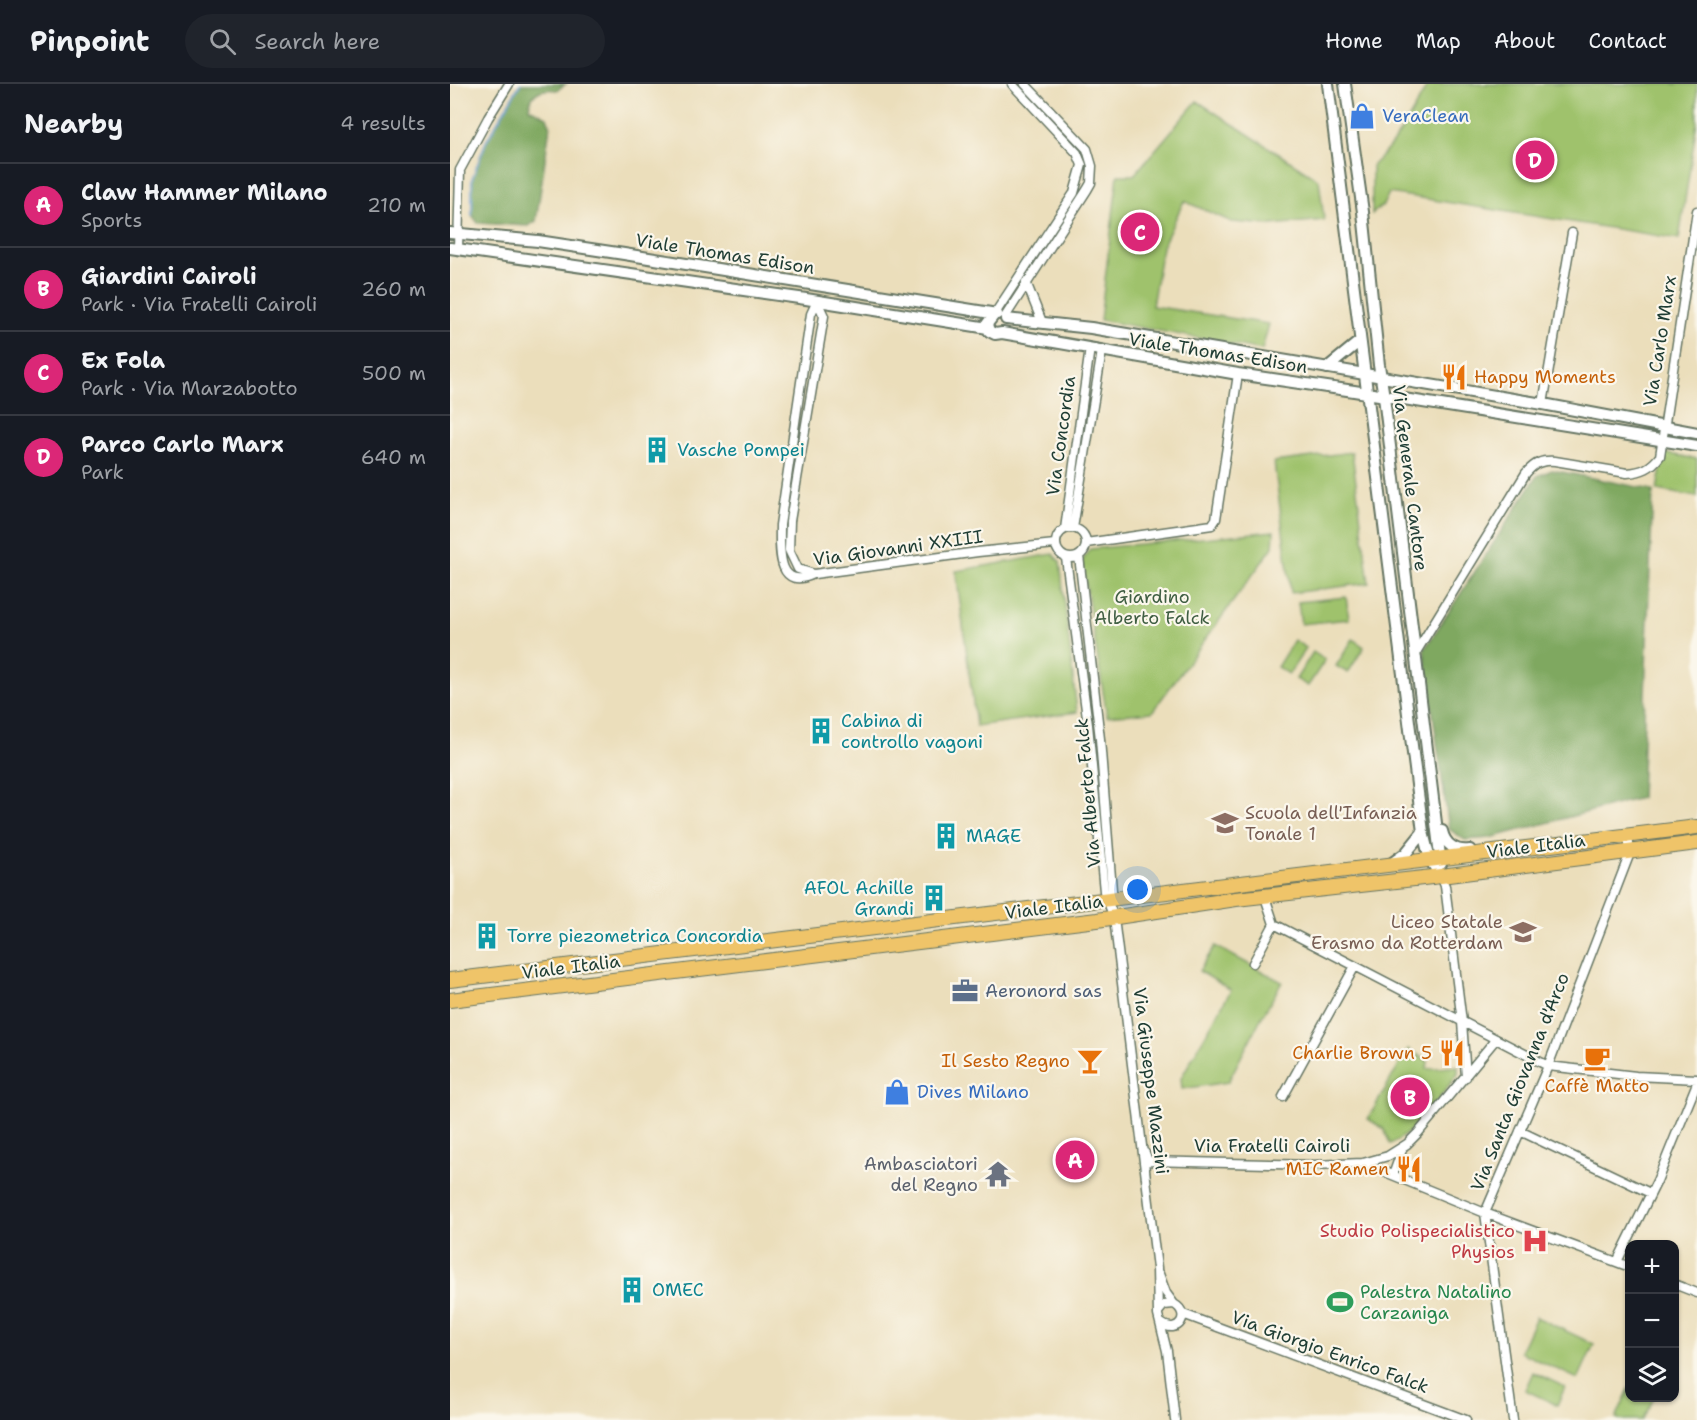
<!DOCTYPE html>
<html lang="en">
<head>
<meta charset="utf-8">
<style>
	:root { --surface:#171b24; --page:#20242c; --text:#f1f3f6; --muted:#9ea1a6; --line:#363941; --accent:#db2777 }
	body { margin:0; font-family:"Shantell Sans",sans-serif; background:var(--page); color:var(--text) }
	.controls { position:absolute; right:18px; bottom:18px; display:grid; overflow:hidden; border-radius:12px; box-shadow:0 2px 4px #0004 }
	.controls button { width:54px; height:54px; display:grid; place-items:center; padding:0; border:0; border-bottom:2px solid var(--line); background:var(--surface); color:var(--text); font:30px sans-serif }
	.you { position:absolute; left:688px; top:806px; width:21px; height:21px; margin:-15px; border:4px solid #fff; border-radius:50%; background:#1a73e8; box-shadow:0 0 0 9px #1a73e833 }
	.badge { display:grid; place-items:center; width:39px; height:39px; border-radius:50%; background:var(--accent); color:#fff; font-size:20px; font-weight:700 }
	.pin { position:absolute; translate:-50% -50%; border:3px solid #fff; box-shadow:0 2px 6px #0006 }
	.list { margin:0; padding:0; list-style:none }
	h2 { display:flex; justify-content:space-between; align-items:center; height:78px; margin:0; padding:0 24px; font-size:26px }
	h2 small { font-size:20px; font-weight:400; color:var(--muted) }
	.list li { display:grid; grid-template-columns:39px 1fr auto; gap:18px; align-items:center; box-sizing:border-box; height:84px; padding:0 24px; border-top:2px solid var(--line) }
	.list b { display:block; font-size:22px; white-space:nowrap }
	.list p { margin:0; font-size:20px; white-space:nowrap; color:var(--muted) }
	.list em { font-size:20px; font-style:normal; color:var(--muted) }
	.icon { flex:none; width:33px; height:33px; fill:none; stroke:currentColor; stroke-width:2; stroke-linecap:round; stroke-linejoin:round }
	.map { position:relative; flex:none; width:1247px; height:1336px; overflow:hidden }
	header { display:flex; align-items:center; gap:36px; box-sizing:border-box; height:84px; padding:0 30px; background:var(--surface); border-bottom:2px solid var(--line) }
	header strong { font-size:28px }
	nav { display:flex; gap:33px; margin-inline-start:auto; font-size:21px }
	.search { width:420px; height:54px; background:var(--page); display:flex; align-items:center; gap:15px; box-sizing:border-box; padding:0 21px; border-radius:33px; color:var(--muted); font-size:22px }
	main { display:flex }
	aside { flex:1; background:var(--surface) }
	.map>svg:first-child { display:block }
	.green { fill:#9fc26c; stroke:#5f8050; stroke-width:1.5 }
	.forest { fill:#7fa860; stroke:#4f724a; stroke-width:1.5 }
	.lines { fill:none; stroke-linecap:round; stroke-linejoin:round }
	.stream { stroke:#669fd5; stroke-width:2 }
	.minor-casing { stroke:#667563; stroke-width:11 }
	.tertiary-casing { stroke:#667563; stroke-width:14 }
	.primary-casing { stroke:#667563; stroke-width:16 }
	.minor { stroke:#fff; stroke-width:8 }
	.tertiary { stroke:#fff; stroke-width:10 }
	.primary { stroke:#efc469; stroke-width:14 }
	.labels { text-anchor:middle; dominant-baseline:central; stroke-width:4.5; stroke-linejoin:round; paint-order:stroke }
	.shop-label { font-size:18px; fill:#366cbe; stroke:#fbf7ec; text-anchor:start }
	.street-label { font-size:18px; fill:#1f3d34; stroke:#fbf7ec }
	.food-label { font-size:18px; fill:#c56008; stroke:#fbf7ec; text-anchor:end }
	.culture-label { font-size:18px; fill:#0d838f; stroke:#fbf7ec; text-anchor:start }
	.park-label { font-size:18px; fill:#3f5e42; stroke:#fbf7ec }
	.education-label { font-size:18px; fill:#785e54; stroke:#fbf7ec; text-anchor:start }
	.service-label { font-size:18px; fill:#4e5e75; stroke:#fbf7ec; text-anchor:start }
	.worship-label { font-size:18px; fill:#5b616d; stroke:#fbf7ec; text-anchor:end }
	.health-label { font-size:18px; fill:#be3a42; stroke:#fbf7ec; text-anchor:end }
	.leisure-label { font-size:18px; fill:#27864d; stroke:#fbf7ec; text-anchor:start }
</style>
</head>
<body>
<header>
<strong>Pinpoint</strong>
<div class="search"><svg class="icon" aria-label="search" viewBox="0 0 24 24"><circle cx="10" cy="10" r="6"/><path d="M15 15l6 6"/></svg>Search here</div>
<nav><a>Home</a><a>Map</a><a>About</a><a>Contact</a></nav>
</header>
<main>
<aside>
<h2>Nearby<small>4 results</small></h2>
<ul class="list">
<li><span class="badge">A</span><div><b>Claw Hammer Milano</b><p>Sports</p></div><em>210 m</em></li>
<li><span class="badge">B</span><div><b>Giardini Cairoli</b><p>Park · Via Fratelli Cairoli</p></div><em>260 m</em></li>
<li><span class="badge">C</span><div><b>Ex Fola</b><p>Park · Via Marzabotto</p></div><em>500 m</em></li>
<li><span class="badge">D</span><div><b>Parco Carlo Marx</b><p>Park</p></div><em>640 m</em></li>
</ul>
</aside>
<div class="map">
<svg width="1247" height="1336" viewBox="0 0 1247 1336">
	<rect width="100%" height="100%" fill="#fbf7ec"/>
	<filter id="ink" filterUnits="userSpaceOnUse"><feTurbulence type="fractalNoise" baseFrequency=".0167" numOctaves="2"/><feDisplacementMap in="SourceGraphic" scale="12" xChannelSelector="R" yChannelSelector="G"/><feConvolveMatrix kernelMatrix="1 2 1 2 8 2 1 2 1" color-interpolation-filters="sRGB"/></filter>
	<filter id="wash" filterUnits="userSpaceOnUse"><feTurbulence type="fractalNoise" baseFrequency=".008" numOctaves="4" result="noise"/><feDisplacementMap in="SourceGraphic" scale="24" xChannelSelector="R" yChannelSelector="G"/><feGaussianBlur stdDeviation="1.35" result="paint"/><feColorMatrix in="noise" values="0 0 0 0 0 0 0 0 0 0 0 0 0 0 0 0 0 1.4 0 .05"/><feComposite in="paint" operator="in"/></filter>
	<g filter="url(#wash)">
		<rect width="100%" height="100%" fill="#ebdebb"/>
		<path class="green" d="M978 0H1247V38L1229 155 939 109 933 121 922 130V82C947 59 962 29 978 0Z
			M747 17 869 96 874 136 821 141 782 138 734 117 712 163 702 222 819 240 812 266 650 236 668 91H684Z
			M902 368 919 499 841 509 824 378Z
			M1214 369 1247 375V413L1207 406Z
			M824 447 823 463 702 628 657 632 632 477 640 465Z
			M603 470 610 478 627 628 526 642 506 487Z
			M896 513 899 535 851 540 848 518Z
			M903 555 914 563 898 589 886 582Z
			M844 556 856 564 839 590 827 583Z
			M863 568 875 576 858 602 846 595Z
			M765 862 832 898 809 938 778 998 732 1005 731 994 781 906 749 887Z
			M958 965 978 977 977 985 1008 982V990C988 1014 969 1047 940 1060L934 1045 918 1035Z
			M1086 1233 1144 1260 1128 1295 1070 1268Z
			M1083 1288 1115 1303 1107 1321 1075 1306Z
			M1179 1305 1180 1314H1204L1192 1336H1171L1166 1334Z"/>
		<path class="forest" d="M70 0H116L107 6C91 4 81 8 79 24L97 33 100 42 86 137 78 142 28 139 22 131V95L36 58Z
			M1102 386 1203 406 1191 714 1040 754 1015 756 999 745 974 566 1087 392Z"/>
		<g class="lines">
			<path class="stream" d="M22 131V95L36 58 70 0"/>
		</g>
	</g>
	<g filter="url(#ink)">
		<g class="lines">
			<g class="minor-casing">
				<path id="minor" d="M8 165 10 86 38 34 59 0
					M576 198 592 238
					M367 217 361 230 330 441C330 464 326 508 364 490L528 468 605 460
					M544 231 624 109 632 81 627 69 562 0
					M555 233 637 106 641 99 642 82 637 65 575 0
					M1093 320 1122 149
					M606 459a15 15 0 1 1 30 0a15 15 0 1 1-30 0Z
					M623 444 652 267
					M615 445 640 264
					M636 459 762 441 766 435 788 290
					M629 472 650 655 662 806 658 815
					M616 474 638 641 654 807 664 834 707 1184 708 1231 717 1267 725 1336
					M364 490 348 485 339 466 340 437 374 232 367 217
					M965 570 1076 389C1085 379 1091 376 1105 377L1177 389C1192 388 1201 384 1210 372L1247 127
					M991 792 995 802 1012 938 1016 993
					M815 809 817 819 824 840 1098 982 1186 992 1247 995
					M803 879 824 840
					M833 1013 905 882
					M1070 1047 1200 1109
					M695 1069 698 1077 864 1081 913 1079 938 1072 957 1060 968 1049 1046 955
					M913 1079 1035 1129 1180 1183
					M943 1091 953 1063
					M1167 1178 1207 1097 1247 999
					M709 1190 716 1209 724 1220
					M1224 1200 1247 1209
					M709 1227 714 1221 724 1220C742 1230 728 1252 711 1239
					M733 1230 1016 1336
					M1063 1336 1035 1129 1098 982 1180 769 1178 751"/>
			</g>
			<g class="tertiary-casing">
				<path id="tertiary" d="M878 0 973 748 980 776 991 792
					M895 0 913 128 929 281 934 313 991 780
					M0 149 88 157 174 170 547 230
					M0 164 356 215 538 244
					M544 231 537 240 539 247 545 250 552 249 788 290 904 307 1247 362
					M556 235 641 244 1093 320 1247 349
					M877 284 910 257
					M992 747C995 761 1006 768 1020 766
					M942 779 956 769 973 748"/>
			</g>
			<g class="primary-casing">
				<path id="primary" d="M0 896 1247 743
					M0 916 647 836 786 815 991 792 1247 759"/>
			</g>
			<use href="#minor" class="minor"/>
			<use href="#tertiary" class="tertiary"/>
			<use href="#primary" class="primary"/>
		</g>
	</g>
	<defs>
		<g id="shop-bare" transform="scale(2.07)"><path d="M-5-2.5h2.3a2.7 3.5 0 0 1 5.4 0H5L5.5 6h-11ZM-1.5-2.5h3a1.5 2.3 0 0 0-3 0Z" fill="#3f7fe0" stroke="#fbf7ec" stroke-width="2.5" paint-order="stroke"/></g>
		<g id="restaurant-bare" transform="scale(2.07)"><path d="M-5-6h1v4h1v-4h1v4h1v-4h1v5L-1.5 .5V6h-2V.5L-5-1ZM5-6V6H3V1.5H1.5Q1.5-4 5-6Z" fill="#e8710a" stroke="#fbf7ec" stroke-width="2.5" paint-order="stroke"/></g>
		<g id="building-bare" transform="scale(2.07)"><path d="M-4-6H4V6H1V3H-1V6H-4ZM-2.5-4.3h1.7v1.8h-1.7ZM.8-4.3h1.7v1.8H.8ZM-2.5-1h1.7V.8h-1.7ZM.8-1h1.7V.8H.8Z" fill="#0f9aa8" stroke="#fbf7ec" stroke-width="2.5" paint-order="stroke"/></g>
		<g id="school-bare" transform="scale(2.07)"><path d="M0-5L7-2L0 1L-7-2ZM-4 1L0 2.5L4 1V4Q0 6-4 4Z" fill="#8d6e63" stroke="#fbf7ec" stroke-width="2.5" paint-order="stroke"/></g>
		<g id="office-bare" transform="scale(2.07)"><path d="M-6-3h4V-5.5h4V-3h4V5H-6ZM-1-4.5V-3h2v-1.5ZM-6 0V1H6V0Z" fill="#5c6f8a" stroke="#fbf7ec" stroke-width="2.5" paint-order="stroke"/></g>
		<g id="cafe-bare" transform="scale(2.07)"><path d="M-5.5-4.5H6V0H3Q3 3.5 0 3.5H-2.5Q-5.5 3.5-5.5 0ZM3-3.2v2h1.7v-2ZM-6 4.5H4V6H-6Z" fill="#e8710a" stroke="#fbf7ec" stroke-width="2.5" paint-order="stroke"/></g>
		<g id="bar-bare" transform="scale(2.07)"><path d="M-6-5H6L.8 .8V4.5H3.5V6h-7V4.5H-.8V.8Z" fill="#e8710a" stroke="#fbf7ec" stroke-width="2.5" paint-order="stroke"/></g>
		<g id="temple-bare" transform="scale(2.07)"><path d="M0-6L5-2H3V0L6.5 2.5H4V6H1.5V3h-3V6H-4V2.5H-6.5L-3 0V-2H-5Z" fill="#6b7280" stroke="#fbf7ec" stroke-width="2.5" paint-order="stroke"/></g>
		<g id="hospital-bare" transform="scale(2.07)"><path d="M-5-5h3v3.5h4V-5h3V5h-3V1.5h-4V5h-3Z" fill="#e0444e" stroke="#fbf7ec" stroke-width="2.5" paint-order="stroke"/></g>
		<g id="stadium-bare" transform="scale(2.07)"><path d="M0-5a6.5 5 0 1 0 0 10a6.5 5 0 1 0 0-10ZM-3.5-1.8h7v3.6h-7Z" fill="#2e9e5b" stroke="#fbf7ec" stroke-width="2.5" paint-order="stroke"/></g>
	</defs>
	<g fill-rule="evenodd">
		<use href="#shop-bare" x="912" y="32"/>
		<use href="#restaurant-bare" x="1004" y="293"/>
		<use href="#building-bare" x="207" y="366"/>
		<use href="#building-bare" x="371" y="647"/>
		<use href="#school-bare" x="775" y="739"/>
		<use href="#building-bare" x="496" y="752"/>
		<use href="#building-bare" x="484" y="814"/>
		<use href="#school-bare" x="1073" y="848"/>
		<use href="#building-bare" x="37" y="852"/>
		<use href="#office-bare" x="515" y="907"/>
		<use href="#restaurant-bare" x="1002" y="969"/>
		<use href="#cafe-bare" x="1147" y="974"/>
		<use href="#bar-bare" x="640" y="977"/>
		<use href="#shop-bare" x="447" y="1008"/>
		<use href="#restaurant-bare" x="959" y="1085"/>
		<use href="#temple-bare" x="548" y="1090"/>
		<use href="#hospital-bare" x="1085" y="1157"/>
		<use href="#building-bare" x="182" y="1206"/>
		<use href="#stadium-bare" x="890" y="1218"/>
	</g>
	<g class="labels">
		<g class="shop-label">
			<text x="932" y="32">VeraClean</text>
			<text x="467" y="1008">Dives Milano</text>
		</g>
		<g class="street-label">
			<text transform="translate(275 170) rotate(9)">Viale Thomas Edison</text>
			<text transform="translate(1210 257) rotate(-81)">Via Carlo Marx</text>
			<text transform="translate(768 269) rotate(9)">Viale Thomas Edison</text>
			<text transform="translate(611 352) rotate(-82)">Via Concordia</text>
			<text transform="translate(960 394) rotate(83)">Via Generale Cantore</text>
			<text transform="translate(448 464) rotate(-8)">Via Giovanni XXIII</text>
			<text transform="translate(638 709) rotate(-95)">Via Alberto Falck</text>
			<text transform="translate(1086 762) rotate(-7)">Viale Italia</text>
			<text transform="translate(604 823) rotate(-7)">Viale Italia</text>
			<text transform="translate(121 883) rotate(-7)">Viale Italia</text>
			<text transform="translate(701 997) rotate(83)">Via Giuseppe Mazzini</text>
			<text transform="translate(1070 998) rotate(-68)">Via Santa Giovanna d'Arco</text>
			<text x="822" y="1062">Via Fratelli Cairoli</text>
			<text transform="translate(880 1268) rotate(20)">Via Giorgio Enrico Falck</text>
		</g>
		<g class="food-label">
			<text x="1024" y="293" text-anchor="start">Happy Moments</text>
			<text x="982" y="969">Charlie Brown 5</text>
			<text x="620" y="977">Il Sesto Regno</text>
			<text x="1147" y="1002" text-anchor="middle">Caffè Matto</text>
			<text x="939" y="1085">MIC Ramen</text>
		</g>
		<g class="culture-label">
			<text x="227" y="366">Vasche Pompei</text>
			<text x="391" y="637">Cabina di<tspan x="391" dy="21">controllo vagoni</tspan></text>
			<text x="516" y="752">MAGE</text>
			<text x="464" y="804" text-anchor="end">AFOL Achille<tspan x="464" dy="21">Grandi</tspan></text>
			<text x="57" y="852">Torre piezometrica Concordia</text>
			<text x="202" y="1206">OMEC</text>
		</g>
		<g class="park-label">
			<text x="702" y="513">Giardino<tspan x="702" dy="21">Alberto Falck</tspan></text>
		</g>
		<g class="education-label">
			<text x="795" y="729">Scuola dell'Infanzia<tspan x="795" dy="21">Tonale 1</tspan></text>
			<text x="1053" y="838" text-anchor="end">Liceo Statale<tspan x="1053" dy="21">Erasmo da Rotterdam</tspan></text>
		</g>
		<g class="service-label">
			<text x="535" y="907">Aeronord sas</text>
		</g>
		<g class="worship-label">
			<text x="528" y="1080">Ambasciatori<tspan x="528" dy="21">del Regno</tspan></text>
		</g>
		<g class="health-label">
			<text x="1065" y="1147">Studio Polispecialistico<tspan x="1065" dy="21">Physios</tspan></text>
		</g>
		<g class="leisure-label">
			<text x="910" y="1208">Palestra Natalino<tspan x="910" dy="21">Carzaniga</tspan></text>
		</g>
	</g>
</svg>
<div class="controls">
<button>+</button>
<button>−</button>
<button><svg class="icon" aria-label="layers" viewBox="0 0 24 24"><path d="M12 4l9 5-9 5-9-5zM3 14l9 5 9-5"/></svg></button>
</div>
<div class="you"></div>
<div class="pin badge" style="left:625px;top:1076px">A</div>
<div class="pin badge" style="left:960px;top:1013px">B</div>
<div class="pin badge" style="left:690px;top:148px">C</div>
<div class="pin badge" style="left:1085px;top:76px">D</div>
</div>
</main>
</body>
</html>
